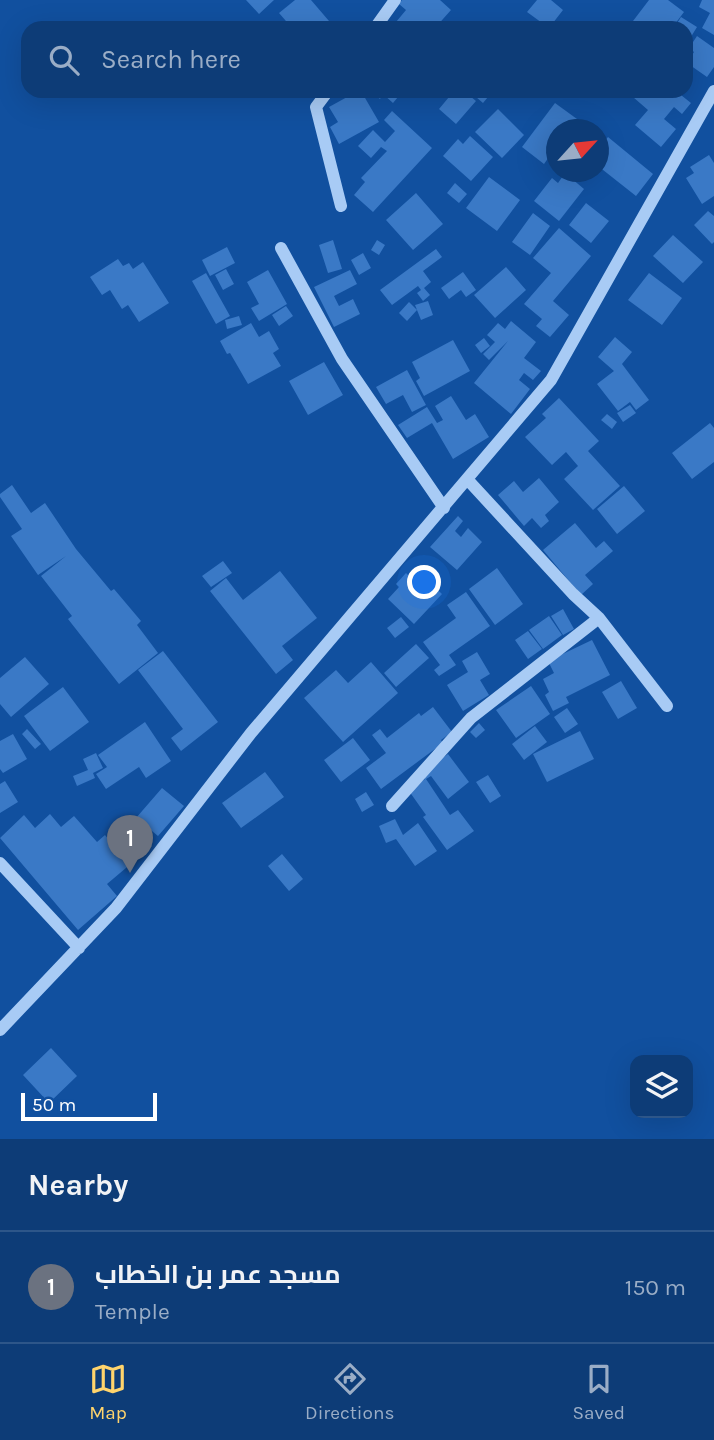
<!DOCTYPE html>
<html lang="en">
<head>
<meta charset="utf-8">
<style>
	:root { --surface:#0d3c77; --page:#1b477f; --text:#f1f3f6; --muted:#9aadc6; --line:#2d5689; --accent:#ffd46c }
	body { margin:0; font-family:Karla,Cairo,sans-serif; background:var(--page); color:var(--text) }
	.controls { position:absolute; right:21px; bottom:21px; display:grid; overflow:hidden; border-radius:14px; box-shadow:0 7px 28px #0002 }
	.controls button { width:63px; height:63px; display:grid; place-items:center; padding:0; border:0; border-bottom:2px solid var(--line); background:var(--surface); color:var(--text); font:35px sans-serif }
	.compass { position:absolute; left:546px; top:119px; width:63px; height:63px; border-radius:50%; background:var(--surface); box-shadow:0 7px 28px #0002; rotate:63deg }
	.scale { position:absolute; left:21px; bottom:18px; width:136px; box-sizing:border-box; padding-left:7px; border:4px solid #fff; border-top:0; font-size:19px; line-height:24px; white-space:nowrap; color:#fff; -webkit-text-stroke:5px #11509f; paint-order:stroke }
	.you { position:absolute; left:425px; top:583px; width:24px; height:24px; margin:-18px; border:5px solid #fff; border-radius:50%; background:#1a73e8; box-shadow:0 0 0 10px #1a73e833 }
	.badge { display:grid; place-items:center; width:46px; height:46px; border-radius:50%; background:var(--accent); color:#fff; font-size:23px; font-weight:700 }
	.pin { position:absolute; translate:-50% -58px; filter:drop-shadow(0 2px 4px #0008) }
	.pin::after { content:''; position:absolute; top:37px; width:24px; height:21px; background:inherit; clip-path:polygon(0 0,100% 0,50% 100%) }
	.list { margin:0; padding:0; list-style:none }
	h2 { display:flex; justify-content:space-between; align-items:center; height:91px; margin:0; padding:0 28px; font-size:30px }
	h2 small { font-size:23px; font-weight:400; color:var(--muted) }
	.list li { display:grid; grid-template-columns:46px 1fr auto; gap:21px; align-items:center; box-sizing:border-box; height:112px; padding:0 28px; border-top:2px solid var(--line) }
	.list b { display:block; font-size:26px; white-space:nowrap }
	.list p { margin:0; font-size:23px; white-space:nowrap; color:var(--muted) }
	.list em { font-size:23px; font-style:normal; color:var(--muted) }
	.icon { flex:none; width:38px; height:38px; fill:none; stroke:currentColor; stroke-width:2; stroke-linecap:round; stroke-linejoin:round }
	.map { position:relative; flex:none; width:714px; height:1139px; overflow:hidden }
	.search { position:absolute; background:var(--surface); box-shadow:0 7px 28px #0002; left:21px; right:21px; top:21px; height:77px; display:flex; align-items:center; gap:18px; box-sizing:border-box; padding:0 24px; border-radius:21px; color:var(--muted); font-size:26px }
	.sheet { height:203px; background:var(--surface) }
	nav { display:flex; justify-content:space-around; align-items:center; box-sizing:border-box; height:98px; border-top:2px solid var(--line); background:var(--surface); font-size:19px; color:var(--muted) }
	nav a { display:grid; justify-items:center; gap:4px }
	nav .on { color:var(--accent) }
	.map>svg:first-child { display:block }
	.building { fill:#3a79c6 }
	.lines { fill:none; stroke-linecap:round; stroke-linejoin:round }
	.minor { stroke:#a8cbf5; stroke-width:12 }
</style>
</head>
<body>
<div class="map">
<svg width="714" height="1139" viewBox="0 0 714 1139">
	<rect width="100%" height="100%" fill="#11509f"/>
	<path class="building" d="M246 0H274L259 14Z
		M295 0H311L335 28H292L279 13Z
		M402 0H440L451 10 435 28H391L406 10 399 4Z
		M537 0H551L563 10 549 28 527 12Z
		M649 0H668L684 12 672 28H643L633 21Z
		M702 0H714V35L702 28 710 13 699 7Z
		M681 17 697 27 686 45V28H674Z
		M697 36 714 48V67L707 77 687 63 694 52 689 48Z
		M358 91H361L379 122 339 144 330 127 338 122 329 107Z
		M370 91H403L393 103 383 94 380 99Z
		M454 91H464L476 101 456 124 439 109Z
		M469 91H493L483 103Z
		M626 91H676L691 103 682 114 674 107 664 119 676 129 661 147 635 125 648 110Z
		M555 103 577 119 570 130H556V147L544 164 522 147Z
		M498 109 524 135 502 158 475 132Z
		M392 111 432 148 373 212 354 195 365 182 361 178 387 151 381 147 371 158 358 146 373 130 385 142 395 131 384 120Z
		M470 136 493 157 471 181 443 156 458 139 463 144Z
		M608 137 653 174 636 196 598 166V149Z
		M709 155 714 163V196L702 204 686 178 694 173 690 167Z
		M565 173 584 189 559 221 534 201 552 178 558 183Z
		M489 177 520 200 497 231 466 208Z
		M455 183 467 194 459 203 447 193Z
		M416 193 443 224 413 250 386 220Z
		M586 203 609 221 591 243 569 225Z
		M708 211 714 216V242L712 244 694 225Z
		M533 213 550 226 530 255 512 242Z
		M559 228 591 256 553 301 569 315 550 337 536 326 542 319 524 304 551 273 533 258Z
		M673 235 703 262 683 283 653 256Z
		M333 240 342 269 328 273 319 245Z
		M377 240 385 245 379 255 371 250Z
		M227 247 235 263 210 276 202 260Z
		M436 249 442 257 423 271 431 282 424 288 430 295 423 301 417 293 421 290 418 286 392 305 380 290Z
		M363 253 371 268 359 275 351 260Z
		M118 259 123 266 129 263 133 269 143 262 169 303 139 322 128 305 122 309 110 290 102 295 90 277Z
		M506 267 526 290 495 318 474 295Z
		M226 269 234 284 223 290 215 275Z
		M268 270 287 304 259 321 251 308 259 304 247 282Z
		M350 270 357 284 334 296 339 306 353 299 360 314 334 327 314 287Z
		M463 272 476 290 466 297 461 290 449 299 441 288Z
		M206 273 230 316 216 324 192 281Z
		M649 273 682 298 662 325 628 300Z
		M428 301 433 315 421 320 417 310 407 321 399 313 409 302 417 310 415 305Z
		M286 306 293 316 279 326 272 315Z
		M239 316 242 325 227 329 225 320Z
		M511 321 536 342 524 358 541 371 533 380 524 373 519 380 530 389 511 414 474 383 508 341 489 360 483 354 495 342 487 335 498 323 505 329Z
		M251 323 259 337 269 331 279 349 273 353 281 366 248 384 230 353 227 354 220 341Z
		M615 337 632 352 622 364 649 400 636 410 630 402 618 411 597 384 614 371 598 357Z
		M484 338 490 346 481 353 475 345Z
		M453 340 470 371 424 396 416 381 420 378 412 362Z
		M324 362 343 395 308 415 289 381Z
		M407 370 426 405 412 412 403 395 386 404 376 387Z
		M451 396 466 420 475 414 489 437 453 459 432 423 407 438 398 425 427 407 437 423 443 420 435 406Z
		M559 398 599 441 588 451 620 486 593 510 564 479 578 466 566 452 552 465 525 437 546 418 542 414Z
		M630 405 636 413 623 422 617 413Z
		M607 414 617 422 612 429 601 420Z
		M710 423 714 428V462L692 479 672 453Z
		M539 478 559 502 545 515 549 521 541 528 532 518 524 526 498 495 514 481 523 492Z
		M12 485 31 513 45 503 76 549 111 591 114 589 141 621 137 625 158 653 119 684 68 619 72 616 41 576 66 556 38 575 11 536 22 529 0 497V494Z
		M624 486 645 511 617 534 597 509Z
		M458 516 463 521 455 531 461 537 468 528 482 542 457 570 430 547Z
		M575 523 596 548 604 541 613 551 585 575 593 584 581 595 543 550Z
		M223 561 232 573 211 587 202 576Z
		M497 568 523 604 495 625 469 589Z
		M280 571 317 618 282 646 293 660 276 674 210 591 226 578 243 600Z
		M406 573 415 582 422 575 442 594 414 624 388 599 399 587 396 584Z
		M466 592 490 626 449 655 456 665 439 676 434 670 440 665 423 642 456 618 447 605Z
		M563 609 574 629 563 635 551 616Z
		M549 616 562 635 543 649 529 630Z
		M401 617 409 627 395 638 387 628Z
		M528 631 542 649 528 659 515 640Z
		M592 640 610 675 566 697 569 703 553 711 545 695 549 692 543 679 554 673 548 661Z
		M416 644 429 658 396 687 384 673Z
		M163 651 218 722 181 751 171 738 183 729 138 670Z
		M477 652 490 674 480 680 489 695 463 711 447 685 468 672 462 661Z
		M25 657 49 684 11 717 0 704V678Z
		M371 662 398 693 343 742 304 698 336 670 348 683Z
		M621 681 637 708 618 719 602 692Z
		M531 686 550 714 516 738 496 710Z
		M63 687 89 722 50 751 24 716Z
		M433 707 452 732 441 740 443 743 381 789 366 768 386 753 372 735 380 729 387 738 419 713 421 716Z
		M567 708 578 724 565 733 554 717Z
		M145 722 171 761 146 778 139 767 106 789 96 774 107 767 98 755Z
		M479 723 485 730 476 738 470 732Z
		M535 726 547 742 524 760 512 744Z
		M27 729 41 744 35 749 22 734Z
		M580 731 594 759 547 782 533 754Z
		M13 734 27 759 3 773 0 769V741Z
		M353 738 370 760 341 782 324 760Z
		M96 753 103 768 93 773 95 778 77 786 73 776 88 770 83 759Z
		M448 754 469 782 448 799 431 776 426 779 450 815 458 810 474 831 447 850 423 817 426 815 409 791 425 779 422 773Z
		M265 772 284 797 241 828 222 803Z
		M488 775 501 796 490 803 476 782Z
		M5 781 18 802 0 813V784Z
		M162 788 184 806 158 836 136 818Z
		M366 792 374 805 362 812 355 799Z
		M50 814 61 827 74 816 97 842 105 835 110 841 118 834 123 840 136 828 152 846 107 884 117 896 78 930 0 838 24 815 35 828Z
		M395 819 403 835 418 823 437 851 415 866 396 839 386 843 379 826Z
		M282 854 303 879 289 891 268 866Z
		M51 1048 77 1076 49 1103 23 1075Z"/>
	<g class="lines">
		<path class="minor" d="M375 28 395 0
			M328 91 316 107 341 206
			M281 248 342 359 444 508
			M467 479 573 594 599 618 667 706
			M392 806 471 718 599 618
			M0 863 79 948
			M0 1030 116 908 251 733 551 380 714 91"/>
	</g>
</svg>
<div class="controls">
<button><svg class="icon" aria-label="layers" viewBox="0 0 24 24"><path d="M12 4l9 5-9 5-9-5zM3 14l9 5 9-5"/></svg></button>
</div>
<svg class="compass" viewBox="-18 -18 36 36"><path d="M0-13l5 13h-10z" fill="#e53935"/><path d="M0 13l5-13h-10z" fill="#9aadc6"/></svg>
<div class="scale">50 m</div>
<div class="you"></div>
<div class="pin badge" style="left:130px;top:873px;background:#6b7280">1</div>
<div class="search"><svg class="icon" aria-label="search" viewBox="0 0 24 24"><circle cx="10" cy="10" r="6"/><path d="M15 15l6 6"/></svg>Search here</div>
</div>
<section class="sheet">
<h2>Nearby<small></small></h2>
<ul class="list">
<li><span class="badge" style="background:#6b7280">1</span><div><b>مسجد عمر بن الخطاب</b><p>Temple</p></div><em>150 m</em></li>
</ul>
</section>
<nav>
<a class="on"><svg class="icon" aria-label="map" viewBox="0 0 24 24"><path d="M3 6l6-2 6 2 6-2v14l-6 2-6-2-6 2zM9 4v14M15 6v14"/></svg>Map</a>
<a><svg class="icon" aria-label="directions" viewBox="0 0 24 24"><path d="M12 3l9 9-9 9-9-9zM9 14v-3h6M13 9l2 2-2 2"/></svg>Directions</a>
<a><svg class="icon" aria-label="saved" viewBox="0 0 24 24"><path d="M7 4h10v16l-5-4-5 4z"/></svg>Saved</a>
</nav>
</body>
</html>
